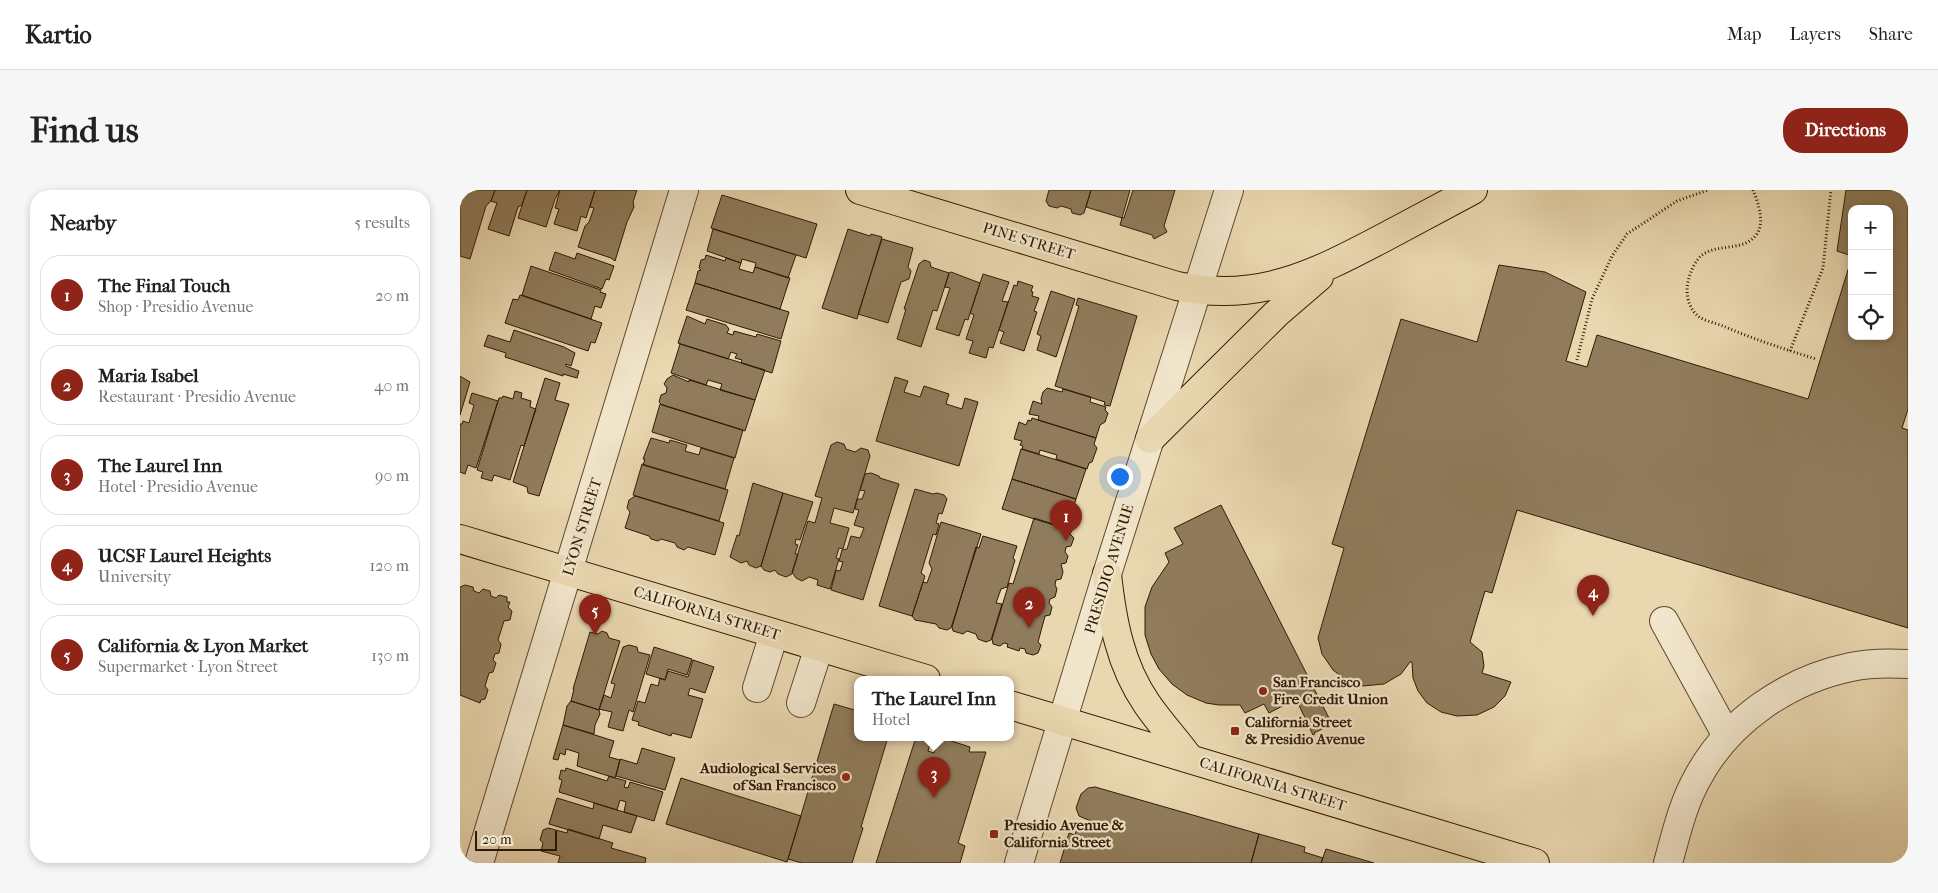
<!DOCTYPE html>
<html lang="en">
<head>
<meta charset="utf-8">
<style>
	:root { --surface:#fff; --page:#f6f6f6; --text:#222; --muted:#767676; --line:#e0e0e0; --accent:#8f2418 }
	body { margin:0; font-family:"IM FELL French Canon",serif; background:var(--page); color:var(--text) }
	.controls { position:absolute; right:15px; top:15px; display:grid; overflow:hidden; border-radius:10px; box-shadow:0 2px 8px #0003 }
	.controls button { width:45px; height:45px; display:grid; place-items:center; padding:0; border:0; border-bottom:1px solid var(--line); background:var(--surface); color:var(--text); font:25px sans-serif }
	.scale { position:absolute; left:15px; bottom:12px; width:82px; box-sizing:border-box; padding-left:5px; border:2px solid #301a03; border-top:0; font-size:14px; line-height:18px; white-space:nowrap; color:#301a03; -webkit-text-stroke:4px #f1e5cb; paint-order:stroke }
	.you { position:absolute; left:659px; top:286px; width:18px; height:18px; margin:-12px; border:4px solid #fff; border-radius:50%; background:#1a73e8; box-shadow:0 0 0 8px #1a73e833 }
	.badge { display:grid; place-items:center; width:32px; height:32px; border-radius:50%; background:var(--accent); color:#fff; font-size:16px; font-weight:700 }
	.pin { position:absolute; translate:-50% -41px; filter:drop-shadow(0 1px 2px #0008) }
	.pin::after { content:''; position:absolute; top:26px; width:18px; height:15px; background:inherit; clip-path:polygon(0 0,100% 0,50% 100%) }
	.popup { position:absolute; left:394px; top:486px; width:160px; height:65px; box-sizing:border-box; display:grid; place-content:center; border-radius:10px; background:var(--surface); filter:drop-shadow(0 1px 4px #0005); font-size:16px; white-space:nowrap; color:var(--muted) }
	.popup b { font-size:19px; color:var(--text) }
	.popup::after { content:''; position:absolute; left:50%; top:100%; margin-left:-10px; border:10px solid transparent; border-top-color:var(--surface) }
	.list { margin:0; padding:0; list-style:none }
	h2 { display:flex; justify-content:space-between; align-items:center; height:65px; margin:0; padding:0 20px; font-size:21px }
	h2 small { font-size:16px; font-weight:400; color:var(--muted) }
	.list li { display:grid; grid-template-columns:32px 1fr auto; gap:15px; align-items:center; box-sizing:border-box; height:80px; margin:0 10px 10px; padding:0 10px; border:1px solid var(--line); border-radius:20px }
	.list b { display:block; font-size:19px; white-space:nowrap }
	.list p { margin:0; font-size:16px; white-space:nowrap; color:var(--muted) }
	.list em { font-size:16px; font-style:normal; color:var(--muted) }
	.icon { flex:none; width:28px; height:28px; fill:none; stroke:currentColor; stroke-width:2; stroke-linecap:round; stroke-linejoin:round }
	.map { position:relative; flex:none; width:1448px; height:673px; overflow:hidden; border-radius:20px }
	header { display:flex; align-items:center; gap:30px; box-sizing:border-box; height:70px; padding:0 25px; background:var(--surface); border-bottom:1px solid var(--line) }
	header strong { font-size:24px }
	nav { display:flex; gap:28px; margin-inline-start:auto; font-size:18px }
	.intro { display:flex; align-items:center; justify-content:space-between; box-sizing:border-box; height:120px; padding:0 30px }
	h1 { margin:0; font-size:35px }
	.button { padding:12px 22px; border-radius:20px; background:var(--accent); color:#fff; font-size:18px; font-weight:700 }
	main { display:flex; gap:30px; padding:0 30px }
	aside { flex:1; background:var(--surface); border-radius:20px; box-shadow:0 2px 8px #0003 }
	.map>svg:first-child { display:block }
	.building { fill:#907c5c; stroke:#301a03 }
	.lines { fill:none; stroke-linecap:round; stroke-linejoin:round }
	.minor-casing { stroke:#5e492e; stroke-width:30 }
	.major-casing { stroke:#301a03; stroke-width:30 }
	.path { stroke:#301a03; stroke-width:3; stroke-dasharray:1 2.5; stroke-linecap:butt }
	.minor { stroke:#f1e5cb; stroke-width:28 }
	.major { stroke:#e9d7af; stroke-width:28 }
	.poi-dot { fill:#8f2418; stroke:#f1e5cb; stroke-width:2 }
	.labels { text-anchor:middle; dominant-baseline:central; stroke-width:4.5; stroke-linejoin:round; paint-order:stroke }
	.street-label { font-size:15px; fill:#301a03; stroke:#f1e5cb }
	.poi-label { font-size:15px; font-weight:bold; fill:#301a03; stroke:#f1e5cb; text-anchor:start }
</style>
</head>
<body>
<header>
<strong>Kartio</strong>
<nav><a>Map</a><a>Layers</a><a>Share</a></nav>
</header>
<div class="intro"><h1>Find us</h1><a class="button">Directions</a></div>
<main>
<aside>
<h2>Nearby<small>5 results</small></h2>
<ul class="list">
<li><span class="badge">1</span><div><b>The Final Touch</b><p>Shop · Presidio Avenue</p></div><em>20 m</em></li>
<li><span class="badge">2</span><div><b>Maria Isabel</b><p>Restaurant · Presidio Avenue</p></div><em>40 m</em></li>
<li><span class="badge">3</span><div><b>The Laurel Inn</b><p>Hotel · Presidio Avenue</p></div><em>90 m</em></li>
<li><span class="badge">4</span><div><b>UCSF Laurel Heights</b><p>University</p></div><em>120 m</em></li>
<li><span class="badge">5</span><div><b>California &amp; Lyon Market</b><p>Supermarket · Lyon Street</p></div><em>130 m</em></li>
</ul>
</aside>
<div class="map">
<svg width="1448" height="673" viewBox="0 0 1448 673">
	<rect width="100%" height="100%" fill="#e9d7af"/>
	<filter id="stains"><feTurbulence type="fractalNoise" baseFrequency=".004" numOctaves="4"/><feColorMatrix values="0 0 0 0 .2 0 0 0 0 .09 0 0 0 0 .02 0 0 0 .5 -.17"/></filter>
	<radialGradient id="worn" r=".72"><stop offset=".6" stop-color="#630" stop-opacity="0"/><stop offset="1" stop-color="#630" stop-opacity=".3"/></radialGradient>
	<path class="building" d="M6 0H35L31 11 26 16 10 69 0 66V11H2Z
		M35 0H67L62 15 58 17 49 46 28 39 37 13 31 11Z
		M67 0H100L95 9 86 37 58 28Z
		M100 0H135L126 28 121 26 117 41 94 34 99 19 95 18Z
		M135 0H177L173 12 174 17 167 32 155 71 151 68 118 57 125 36 129 32 134 18 130 17Z
		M589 0H631L624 23 620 25 612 23 611 19 601 16 597 18 589 16 586 11Z
		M631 0H670L662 28 626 17Z
		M673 0H715L704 36 707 42 694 49 692 45 660 35 662 28H664Z
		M1386 0H1448V219L1442 238 1448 240V438L1057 320 1032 403 1025 401 1010 452 1022 462 1024 476 1022 483 1051 492 1045 506 1034 517 1017 525 997 526 981 522 967 513 958 501 953 488 952 472H950L941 484 924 494 903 496 886 490 873 480 862 464 858 448 884 358 872 354 941 129 1017 152 1039 75 1085 82 1126 102 1106 171 1127 177 1137 145 1348 209 1392 67V146H1429V19H1392V66L1377 61Z
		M262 5 357 34 346 68 251 38Z
		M253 39 336 65 328 88 295 77 296 73 282 69 281 73 247 61Z
		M388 39 410 46 411 44 422 47 397 129 362 118Z
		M422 49 453 58 448 77 451 81 449 89 441 92 428 133 398 124Z
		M95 62 115 69 117 63 154 76 149 90 146 89 142 99 89 80Z
		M246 65 265 71 266 68 281 73 279 79 293 83 295 77 330 88 320 119 235 93 238 81 241 80 239 78 241 70 245 69Z
		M464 70 470 72 471 77 489 83 477 121 473 120 461 157 437 149 446 119H444L459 74Z
		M71 76 141 100 140 102 146 104 141 118 135 116 131 129 62 105Z
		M491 82 520 93 508 130 505 129 499 146 476 139 490 98 485 97 489 83Z
		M523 84 549 92 542 111 548 112 533 158 529 157 526 168 509 163 513 151 506 149 514 125 510 123Z
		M558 91 573 96 571 101 573 102 572 106 579 108 574 121 577 122 564 161 540 153 544 142 539 140 554 95 557 96Z
		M235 93 329 122 321 149 226 120Z
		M591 101 615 109 596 167 577 160 581 146 577 144Z
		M60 105 142 133 135 153 131 152 128 161 45 133 53 109 58 110Z
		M618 108 677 126 650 216 644 215 645 212 595 196 619 116 616 115Z
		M227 126 245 134 247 129 266 135 269 139 267 143 273 145 274 141 296 147 297 144 321 151 312 183 281 173 282 170 275 168 277 164 271 162 268 169 218 153Z
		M54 140 104 157 115 163 111 176 106 174V176L119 181 117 188 103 184V186L45 167 46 163 24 156 28 145 50 152Z
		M220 154 305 180 295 210 260 200 262 194 248 190 246 195 211 183Z
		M213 185 229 192V190L295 210 285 241 202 215 199 212 201 205 206 203 207 198 204 194 207 189Z
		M0 186 10 192 0 225Z
		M435 187 448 191 444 202 460 207 464 196 489 204 486 214 502 219 505 208 518 212 499 276 416 251Z
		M85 188 100 193 95 210 109 214 79 306 68 303 67 297 53 292Z
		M587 198 602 202 603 199 631 207 630 212 646 217 645 220 648 223 645 232 640 235 636 248 578 230 579 226 569 224 573 211 582 214 581 209 583 202Z
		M55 201 62 203 61 208 71 211 70 217 76 219 64 256 61 255 50 290 34 285 32 291 21 288 23 282 17 280 39 208H42L43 206 53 209Z
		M12 203 38 211 16 278 8 275 5 284 0 282V234H2L3 231 9 233 14 215 9 213Z
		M200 214 283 240 275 268 192 242Z
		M572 228 636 248 634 254 637 258 632 272 629 273 627 279 596 269 597 265 580 260 579 264 562 259 563 256 560 255 562 251 554 249 559 232 566 235 568 230 571 231Z
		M191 248 209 253 210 250 227 255 225 261 239 265 241 258 274 268 265 299 183 275 185 269H183Z
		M377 252 384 254 386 259 395 262 401 258 408 260 410 266 393 323 374 318 370 333 389 338 383 359 379 358 376 368 379 369 370 399 357 395 358 390 349 387 342 391 336 388 332 382 348 331 355 333 362 308 355 306 371 255Z
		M561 259 626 279 616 309 552 289Z
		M182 274 268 300 259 331 173 305Z
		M411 283 419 286 420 288 439 294 403 410 371 400 376 380 380 381 383 372 379 371 382 360 387 359 391 346 400 348 404 338 394 335 399 320 395 319 397 309H402L405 301 400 300 405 284Z
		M552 289 616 309 607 339 542 319Z
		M293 293 323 303 301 376 296 378 289 375 287 371 281 373 270 367 277 345 279 346Z
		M455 299 473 304 477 303 484 305 487 309 482 324 479 323 476 333 479 334 476 345 473 344 461 383 465 386 452 426 419 416Z
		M323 303 353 312 340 350 336 349 335 354 338 355 335 364H338L332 384 326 387 318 384 315 380 310 382 304 380 301 376Z
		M175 306 264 333 255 365 228 357 224 360 217 357 215 353 201 349 198 351 191 349 189 346 165 338 170 322 167 318 169 310Z
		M761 315 872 534 854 543 855 544 853 545 836 509 809 523 804 514 785 523 780 515H759L746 513 727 505 712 494 699 479 691 464 685 445V417L692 397 709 372 705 363 723 354 714 338Z
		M574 328 612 340 610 344 614 348 611 356 606 357 605 362 608 366 606 373 601 374 603 382 601 389 596 390 595 395 597 399 595 407 590 409 589 413 592 417 590 425 585 426 578 452 581 455 578 463 573 465 566 463 565 459 560 458 559 461 547 457 548 454 544 453 540 456 533 454 532 449 549 393 553 394Z
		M481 332 521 344 491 438 487 440 479 438 476 434 455 430 452 426 463 392 467 393 472 379 469 373Z
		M523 346 557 356 553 368 555 370 547 397 541 399 536 413 542 414 531 450 526 452 518 449 516 444 507 441 503 444 493 441 492 437 516 357 519 358Z
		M5 395 13 397 14 401 19 403 23 399 30 401 31 406 36 408 39 405 47 407V412H50L48 417 52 421 50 430 44 431 38 450 41 454 39 463 35 464 33 470 36 473 33 482 29 483 25 496 28 500 25 509 21 510 20 513 0 505V397Z
		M142 441 147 443 149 448 160 451 139 520 111 511 114 499H113L130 442 138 444Z
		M169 455 177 457 178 462 190 465 173 522 169 520 163 541 148 537 152 522 139 519 144 505 151 508 155 494 151 493 163 457Z
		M194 457 232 469 227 485 208 479 205 490 186 484Z
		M233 470 254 477 245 503 230 498 228 505 243 509 231 548 212 543 211 546 178 535 179 532 172 530 178 511 185 513 191 494 198 496 200 488 205 490 208 481 228 487Z
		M111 511 139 520 140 524 135 535 134 544 103 535 107 516Z
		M374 514 398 521V547H428L401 637 403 638 392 673H342L328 669Z
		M103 535 154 551 149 567 160 570 155 588 117 576 119 563 106 559 105 565 100 563 98 570 93 569Z
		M456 547H472L468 561 474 563 479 547 510 557 509 562H526L498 653 505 656 500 673H416Z
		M182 558 215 568 205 600 156 586 160 569 177 574Z
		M106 578 147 591 149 586 166 591 164 597 168 598 170 592 203 602 194 631 164 622 166 612 160 610 157 620 99 602 102 590 99 589 101 580 105 581Z
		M221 588 341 626 327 672 206 634Z
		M635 597 799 644 791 673H600L609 643 615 645 617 638 630 642 633 632 619 626 616 618 621 604 628 598Z
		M97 608 133 619 134 613 177 626 171 643 143 635 139 649 89 634Z
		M88 638 107 643 108 639 153 653 151 658 186 668 185 673H98L100 666 81 661 83 653 80 650 83 640Z
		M799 644 845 657 844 662 863 668 861 673H791Z
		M866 659 914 673H861Z"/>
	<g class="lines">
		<g class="minor-casing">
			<path id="minor" d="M1204 431 1267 546
				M297 498 314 444
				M341 513 359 457
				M19 673 224 0
				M559 673 647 384 769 0
				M1208 673C1216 644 1223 613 1238 587 1269 530 1328 490 1391 477 1409 473 1429 473 1448 474"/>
		</g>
		<g class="major-casing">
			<path id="major" d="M400 0 717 96C797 113 853 85 923 48 953 32 983 16 1013 0
				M690 249 816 124 859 87
				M0 349 466 489
				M647 384C652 430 660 475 687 514 700 533 716 550 729 568
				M550 515 1075 673"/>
		</g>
		<path class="path" d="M1293 0C1298 12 1305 32 1297 44 1284 62 1258 53 1242 65 1236 70 1231 80 1229 88 1225 100 1227 117 1238 126 1244 131 1256 133 1263 136 1293 149 1324 159 1356 169
			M1330 161 1363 78 1371 0
			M1117 170 1132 109 1152 66 1167 44 1217 11 1248 0"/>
		<use href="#minor" class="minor"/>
		<use href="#major" class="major"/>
	</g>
	<g class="poi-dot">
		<circle cx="803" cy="501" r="5"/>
		<rect x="770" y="536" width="10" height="10" rx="2.5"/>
		<circle cx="386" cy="587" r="5"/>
		<rect x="529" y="639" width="10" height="10" rx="2.5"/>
	</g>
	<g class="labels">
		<g class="street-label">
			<text transform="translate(569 51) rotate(17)">PINE STREET</text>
			<text transform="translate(122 337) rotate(-73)">LYON STREET</text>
			<text transform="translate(649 379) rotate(-73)">PRESIDIO AVENUE</text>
			<text transform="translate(247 423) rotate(17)">CALIFORNIA STREET</text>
			<text transform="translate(813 594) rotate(17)">CALIFORNIA STREET</text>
		</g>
		<g class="poi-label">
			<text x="813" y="492">San Francisco<tspan x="813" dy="17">Fire Credit Union</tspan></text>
			<text x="785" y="532">California Street<tspan x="785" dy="17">&amp; Presidio Avenue</tspan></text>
			<text x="376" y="578" text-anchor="end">Audiological Services<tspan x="376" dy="17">of San Francisco</tspan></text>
			<text x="544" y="635">Presidio Avenue &amp;<tspan x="544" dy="17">California Street</tspan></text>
		</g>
	</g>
	<rect width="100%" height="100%" filter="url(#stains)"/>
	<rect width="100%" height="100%" fill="url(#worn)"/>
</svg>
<div class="controls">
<button>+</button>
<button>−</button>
<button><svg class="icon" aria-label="locate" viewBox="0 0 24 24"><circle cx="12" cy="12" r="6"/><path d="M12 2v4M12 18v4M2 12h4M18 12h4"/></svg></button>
</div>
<div class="scale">20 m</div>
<div class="you"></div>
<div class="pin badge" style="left:606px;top:351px">1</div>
<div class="pin badge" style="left:569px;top:438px">2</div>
<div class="pin badge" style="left:474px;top:608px">3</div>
<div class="popup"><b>The Laurel Inn</b>Hotel</div>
<div class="pin badge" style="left:1133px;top:426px">4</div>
<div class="pin badge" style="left:135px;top:445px">5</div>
</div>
</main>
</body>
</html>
